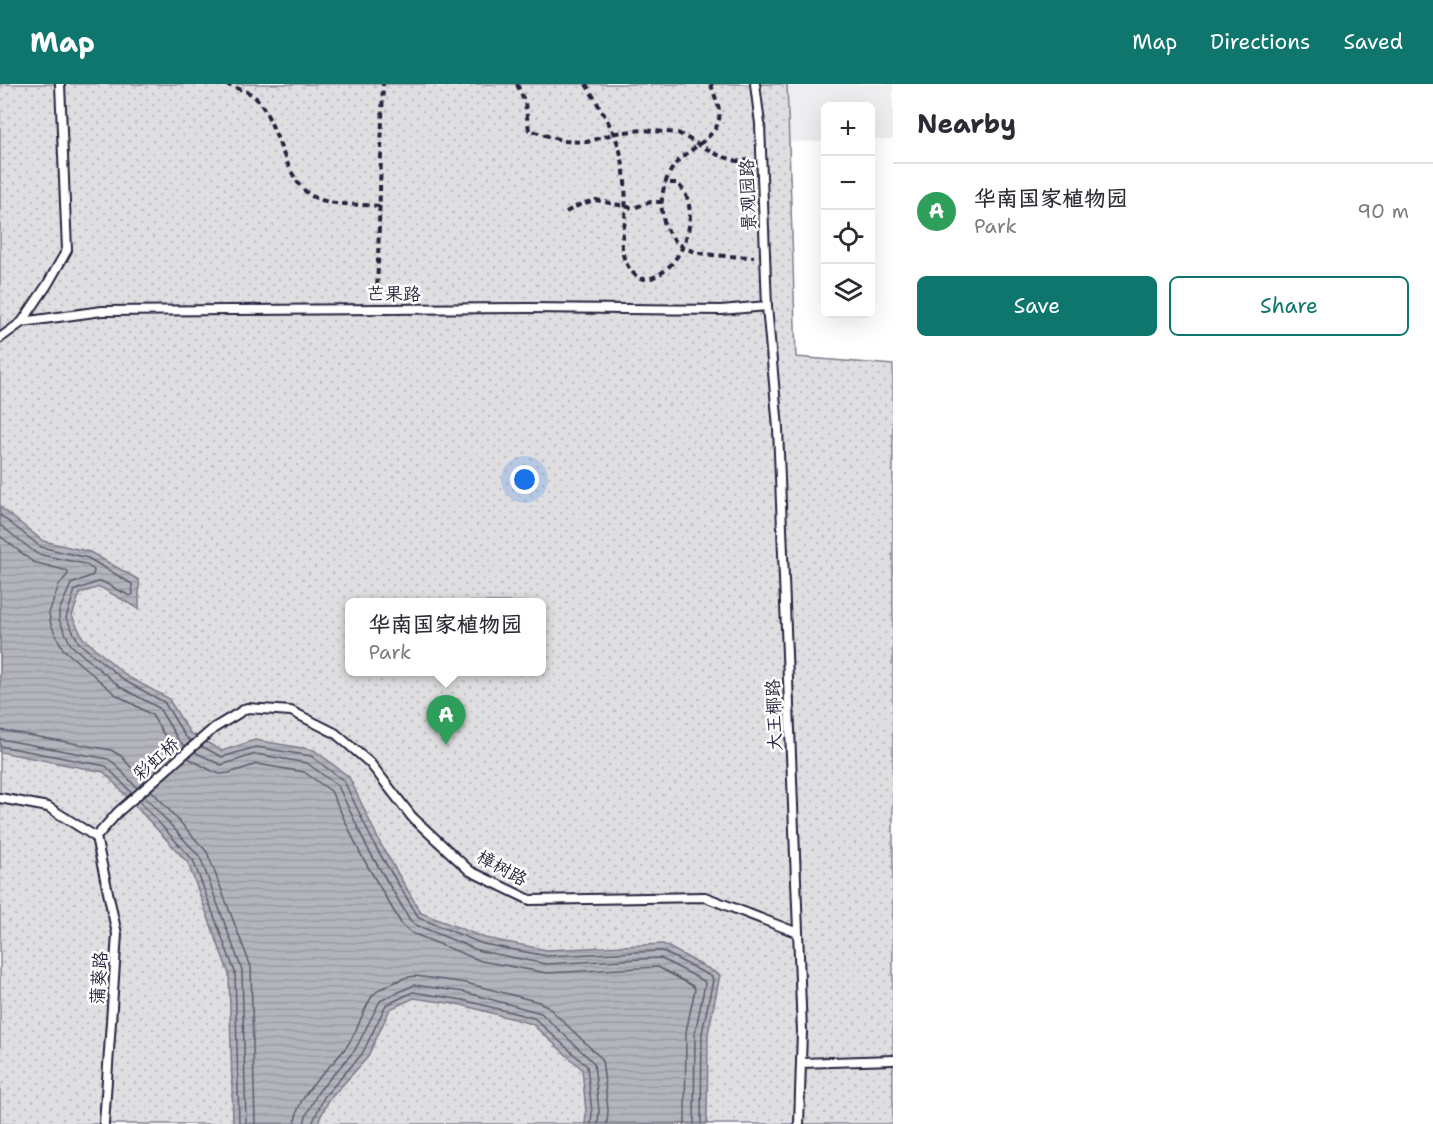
<!DOCTYPE html>
<html lang="en">
<head>
<meta charset="utf-8">
<style>
	:root { --surface:#fff; --page:#f7f7f7; --text:#2b2b33; --muted:#7c7c81; --line:#e1e1e2; --accent:#0f766e }
	body { margin:0; font-family:"Shantell Sans","LXGW WenKai TC",sans-serif; background:var(--page); color:var(--text) }
	.controls { position:absolute; right:18px; top:18px; display:grid; overflow:hidden; border-radius:9px; box-shadow:0 6px 24px #0002 }
	.controls button { width:54px; height:54px; display:grid; place-items:center; padding:0; border:0; border-bottom:2px solid var(--line); background:var(--surface); color:var(--text); font:30px sans-serif }
	.you { position:absolute; left:525px; top:396px; width:21px; height:21px; margin:-15px; border:4px solid #fff; border-radius:50%; background:#1a73e8; box-shadow:0 0 0 9px #1a73e833 }
	.badge { display:grid; place-items:center; width:39px; height:39px; border-radius:50%; background:var(--accent); color:#fff; font-size:20px; font-weight:700 }
	.pin { position:absolute; translate:-50% -50px; filter:drop-shadow(0 2px 3px #0008) }
	.pin::after { content:''; position:absolute; top:32px; width:21px; height:18px; background:inherit; clip-path:polygon(0 0,100% 0,50% 100%) }
	.popup { position:absolute; left:345px; top:514px; width:201px; height:78px; box-sizing:border-box; display:grid; place-content:center; border-radius:9px; background:var(--surface); filter:drop-shadow(0 2px 4px #0005); font-size:20px; white-space:nowrap; color:var(--muted) }
	.popup b { font-size:22px; color:var(--text) }
	.popup::after { content:''; position:absolute; left:50%; top:100%; margin-left:-12px; border:12px solid transparent; border-top-color:var(--surface) }
	.list { margin:0; padding:0; list-style:none }
	h2 { display:flex; justify-content:space-between; align-items:center; height:78px; margin:0; padding:0 24px; font-size:26px }
	h2 small { font-size:20px; font-weight:400; color:var(--muted) }
	.list li { display:grid; grid-template-columns:39px 1fr auto; gap:18px; align-items:center; box-sizing:border-box; height:96px; padding:0 24px; border-top:2px solid var(--line) }
	.list b { display:block; font-size:22px; white-space:nowrap }
	.list p { margin:0; font-size:20px; white-space:nowrap; color:var(--muted) }
	.list em { font-size:20px; font-style:normal; color:var(--muted) }
	.actions { display:flex; gap:12px; padding:18px 24px }
	.actions a { flex:1; padding:14px 0; border:2px solid var(--accent); border-radius:9px; text-align:center; font-size:21px; color:var(--accent) }
	.actions .main { background:var(--accent); color:#fff }
	.icon { flex:none; width:33px; height:33px; fill:none; stroke:currentColor; stroke-width:2; stroke-linecap:round; stroke-linejoin:round }
	.map { position:relative; flex:none; width:893px; height:1040px; overflow:hidden }
	header { display:flex; align-items:center; gap:36px; box-sizing:border-box; height:84px; padding:0 30px; background:var(--accent); color:#fff }
	header strong { font-size:28px }
	nav { display:flex; gap:33px; margin-inline-start:auto; font-size:21px }
	main { display:flex }
	aside { flex:1; background:var(--surface) }
	.map>svg:first-child { display:block }
	.built { fill:#eeeef1 }
	.garden { fill:url(#garden-dots); stroke:#80808e; stroke-width:1.5; fill-rule:evenodd }
	.water { fill:url(#water-rules); stroke:#7a7a88; stroke-width:1.5 }
	.lines { fill:none; stroke-linecap:round; stroke-linejoin:round }
	.shore { stroke:#5c5c6f; stroke-width:1.5 }
	.service-casing { stroke:#22223b; stroke-width:12 }
	.path { stroke:#22223b; stroke-width:4; stroke-dasharray:6 4.5; stroke-linecap:butt }
	.service { stroke:#fff; stroke-width:8 }
	.labels { text-anchor:middle; dominant-baseline:central; stroke-width:5; stroke-linejoin:round; paint-order:stroke }
	.street-label { font-size:18px; fill:#22223b; stroke:#fff }
</style>
</head>
<body>
<header>
<strong>Map</strong>
<nav><a>Map</a><a>Directions</a><a>Saved</a></nav>
</header>
<main>
<div class="map">
<svg width="893" height="1040" viewBox="0 0 893 1040">
	<defs>
		<pattern id="garden-dots" width="8" height="8" patternUnits="userSpaceOnUse" patternTransform="scale(1.5)"><rect width="8" height="8" fill="#dfdfe2"/><path d="M2 2h.1M6 6h.1" fill="none" stroke="#bfbfc3" stroke-width="1.8" stroke-linecap="round"/></pattern>
		<pattern id="water-rules" width="6" height="5" patternUnits="userSpaceOnUse" patternTransform="scale(1.5)"><rect width="6" height="5" fill="#b4b4bc"/><path d="M0 2.5h6" fill="none" stroke="#9a9aa2"/></pattern>
	</defs>
	<rect width="100%" height="100%" fill="#fff"/>
	<filter id="ink" filterUnits="userSpaceOnUse"><feTurbulence type="fractalNoise" baseFrequency=".0167" numOctaves="2"/><feDisplacementMap in="SourceGraphic" scale="12" xChannelSelector="R" yChannelSelector="G"/><feConvolveMatrix kernelMatrix="1 2 1 2 8 2 1 2 1" color-interpolation-filters="sRGB"/></filter>
	<g filter="url(#ink)">
		<path class="built" d="M787 0H893V55H871L870 22H826L825 57 789 58Z"/>
		<path class="garden" d="M0 0H787L796 273 893 281V1040H0ZM350 518H542V588H350Z"/>
		<path class="water" d="M0 423 43 457 90 468 139 496V525L100 503 80 509 72 532 83 554 128 593 168 614 190 649 222 667 255 656 314 666 349 693 380 759 421 829 485 854 547 866 663 860 720 891 708 950 707 1040H585L586 1028 582 985 532 940 462 921 414 914 390 925 367 974 329 1016 317 1040H233L229 890 188 779 104 688 0 668Z"/>
		<g class="lines">
			<path class="shore" d="M0 431 41 463 88 474 132 500 133 510 130 512 101 497 75 506 66 534 79 559 125 597 164 618 185 652 191 657
				M0 441 37 470 85 480 94 486 93 491 71 500 59 527V536L71 561 120 603 159 624 179 657 185 662
				M0 452 33 478 68 487V490L59 501 49 529 51 541 63 565 115 610 152 631 171 662 178 668
				M0 646 111 666 121 672 144 698
				M0 655 108 675 114 679 137 704
				M0 662 106 682 132 709
				M201 662 222 673 256 663 311 672 344 697 375 762 419 834 483 860 547 872 662 867 712 893 713 896 702 949 701 1040
				M195 668 221 681 256 670 307 679 338 702 368 765 410 836 416 841 480 867 546 880 660 874 704 897 705 900 695 949 694 1040
				M188 674 212 687 220 690 229 689 257 680 304 688 331 707 360 769 402 841 412 849 481 877 547 889 658 883 693 902 695 905 686 948 685 1040
				M151 706 207 768 251 883 255 1040
				M144 712 200 773 242 886 246 1040
				M139 717 193 776 235 888 239 1040
				M295 1040C297 1007 330 986 347 962 358 947 362 927 373 911L380 905 404 894 415 892 466 899 539 918 547 922 602 975 608 1026 607 1040
				M304 1040 306 1032 318 1008 355 966 380 917 414 901 464 908 541 929 594 979 599 1027 598 1040
				M312 1040 324 1013 362 970 386 921 413 908 463 916 534 934 587 982 592 1028 591 1040"/>
			<g class="service-casing">
				<path id="service" d="M755 0 760 40 767 222 778 344 802 947 799 1040
					M22 238 102 227 528 224 721 226 767 222
					M0 254 22 238 47 201 67 166 60 0
					M0 714 48 723 96 753
					M96 753 118 728 214 644 247 624 291 627 335 649 370 679 412 733 470 787 530 816 705 813 798 849
					M96 753 117 850 104 1040
					M801 979 893 976"/>
			</g>
			<path class="path" d="M226 0C235 5 246 5 255 13 279 37 284 101 316 114 335 122 360 120 380 122
				M517 0 525 19 529 46 564 57 587 58 616 49 643 46 678 49 718 71 737 77 749 76
				M586 0C599 23 615 45 621 71 626 92 626 114 625 136 624 145 621 155 622 164 623 177 630 188 640 195 644 195 650 195 654 193 685 180 704 123 677 99H665
				M711 0C714 13 723 26 718 39 713 54 689 66 678 77 655 102 654 153 690 166 709 173 734 172 754 173
				M566 128 581 120 596 116 633 124 651 118H662
				M377 212 383 0"/>
			<use href="#service" class="service"/>
		</g>
	</g>
	<g class="labels">
		<g class="street-label">
			<text transform="translate(748 111) rotate(-92)">景观园路</text>
			<text x="394" y="210">芒果路</text>
			<text transform="translate(774 631) rotate(-92)">大王椰路</text>
			<text transform="translate(156 675) rotate(-41)">彩虹桥</text>
			<text transform="translate(502 784) rotate(29)">樟树路</text>
			<text transform="translate(99 894) rotate(-86)">蒲葵路</text>
		</g>
	</g>
</svg>
<div class="controls">
<button>+</button>
<button>−</button>
<button><svg class="icon" aria-label="locate" viewBox="0 0 24 24"><circle cx="12" cy="12" r="6"/><path d="M12 2v4M12 18v4M2 12h4M18 12h4"/></svg></button>
<button><svg class="icon" aria-label="layers" viewBox="0 0 24 24"><path d="M12 4l9 5-9 5-9-5zM3 14l9 5 9-5"/></svg></button>
</div>
<div class="you"></div>
<div class="pin badge" style="left:446px;top:661px;background:#2e9e5b">A</div>
<div class="popup"><b>华南国家植物园</b>Park</div>
</div>
<aside>
<h2>Nearby<small></small></h2>
<ul class="list">
<li><span class="badge" style="background:#2e9e5b">A</span><div><b>华南国家植物园</b><p>Park</p></div><em>90 m</em></li>
</ul>
<div class="actions"><a class="main">Save</a><a>Share</a></div>
</aside>
</main>
</body>
</html>
